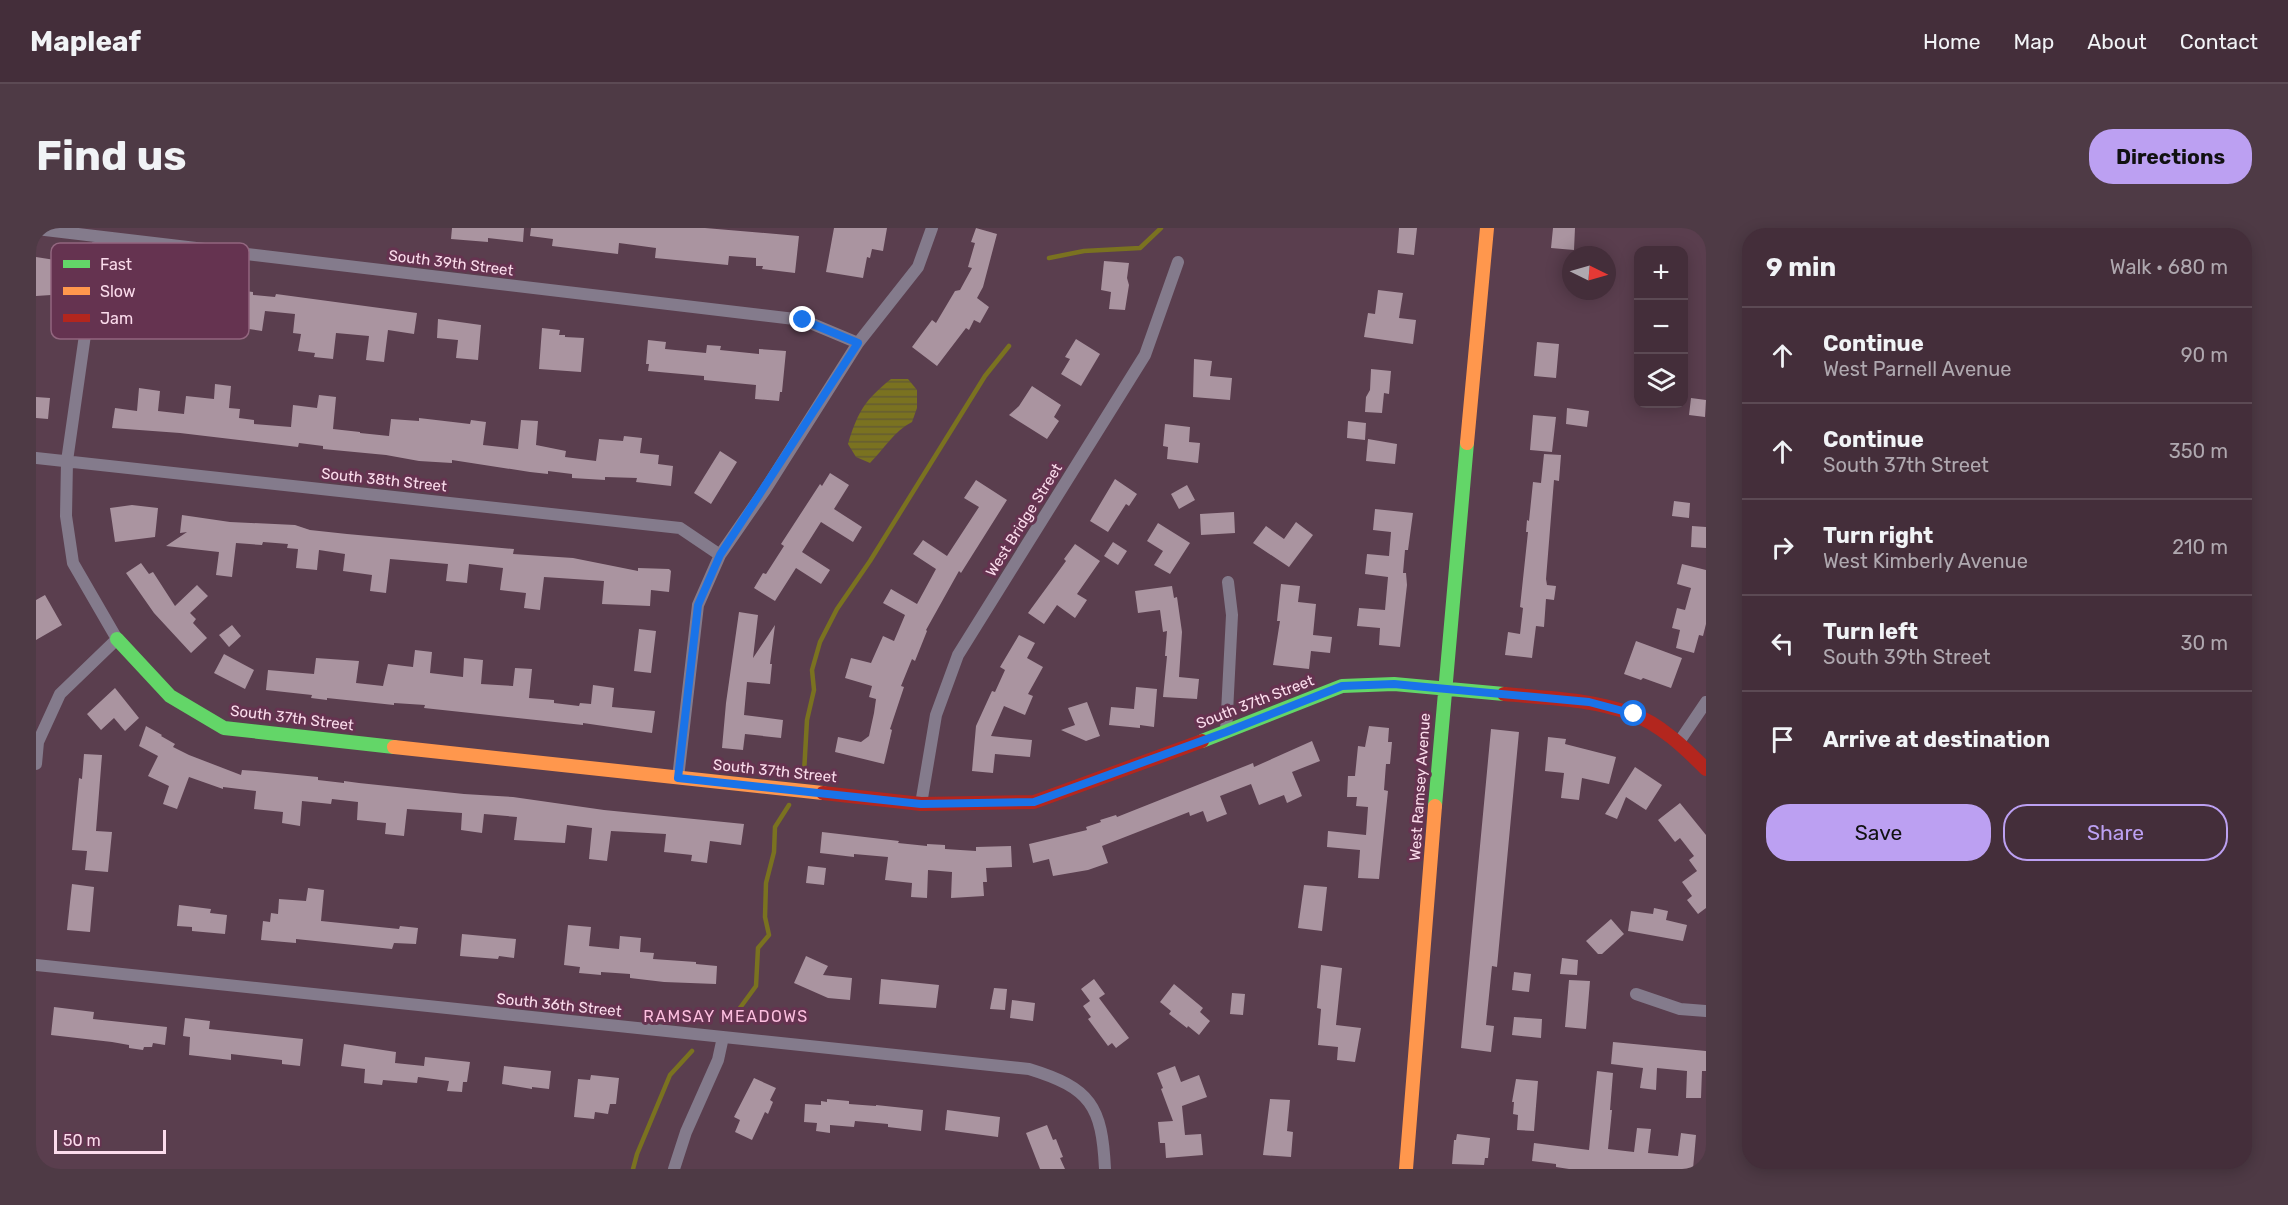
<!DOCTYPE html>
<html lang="en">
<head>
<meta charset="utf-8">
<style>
	:root { --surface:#442e3a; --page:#4e3a45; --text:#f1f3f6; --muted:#afa8af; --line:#5c4a54; --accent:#bca0f2 }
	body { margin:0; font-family:Rubik,sans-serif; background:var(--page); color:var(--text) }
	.controls { position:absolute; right:18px; top:18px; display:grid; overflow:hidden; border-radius:12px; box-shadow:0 3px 15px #0003 }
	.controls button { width:54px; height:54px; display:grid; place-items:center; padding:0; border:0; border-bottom:2px solid var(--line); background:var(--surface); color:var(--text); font:30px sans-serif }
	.compass { position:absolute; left:1526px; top:18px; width:54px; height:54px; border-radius:50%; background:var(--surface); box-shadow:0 3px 15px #0003; rotate:95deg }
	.scale { position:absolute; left:18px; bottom:15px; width:112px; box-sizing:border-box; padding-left:6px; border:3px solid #fbdcec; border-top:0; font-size:16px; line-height:21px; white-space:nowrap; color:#fbdcec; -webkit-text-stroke:4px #653350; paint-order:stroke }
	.stop { position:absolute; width:18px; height:18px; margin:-14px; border:4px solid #1a73e8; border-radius:50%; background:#fff }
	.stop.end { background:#1a73e8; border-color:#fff; box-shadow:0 2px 6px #0008 }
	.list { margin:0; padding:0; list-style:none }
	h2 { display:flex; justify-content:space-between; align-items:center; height:78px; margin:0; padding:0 24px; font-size:26px }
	h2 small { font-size:20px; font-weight:400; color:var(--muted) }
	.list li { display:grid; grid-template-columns:39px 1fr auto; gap:18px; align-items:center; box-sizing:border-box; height:96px; padding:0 24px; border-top:2px solid var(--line) }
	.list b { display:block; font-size:22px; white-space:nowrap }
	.list p { margin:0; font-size:20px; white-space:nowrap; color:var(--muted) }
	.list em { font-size:20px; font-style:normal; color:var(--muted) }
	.actions { display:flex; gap:12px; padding:18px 24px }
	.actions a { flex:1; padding:14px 0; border:2px solid var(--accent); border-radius:24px; text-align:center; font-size:21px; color:var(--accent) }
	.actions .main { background:var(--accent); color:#111 }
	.icon { flex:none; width:33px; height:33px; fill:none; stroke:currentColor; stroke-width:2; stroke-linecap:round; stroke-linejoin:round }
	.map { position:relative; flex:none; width:1670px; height:941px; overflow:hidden; border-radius:24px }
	header { display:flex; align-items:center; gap:36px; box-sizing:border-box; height:84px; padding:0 30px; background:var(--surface); border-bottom:2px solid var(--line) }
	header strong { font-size:28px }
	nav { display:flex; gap:33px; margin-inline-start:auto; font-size:21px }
	.intro { display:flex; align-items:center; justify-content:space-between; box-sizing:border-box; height:144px; padding:0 36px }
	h1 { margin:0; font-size:42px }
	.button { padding:15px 27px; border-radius:24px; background:var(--accent); color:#111; font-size:21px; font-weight:700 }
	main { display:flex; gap:36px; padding:0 36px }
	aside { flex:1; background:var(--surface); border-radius:24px; box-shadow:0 3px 15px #0003 }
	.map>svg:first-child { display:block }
	.water { fill:url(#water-rules) }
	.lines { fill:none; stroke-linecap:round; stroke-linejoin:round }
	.stream { stroke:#7a7220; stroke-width:4.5 }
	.building { fill:#aa94a0 }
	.street { stroke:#847b8c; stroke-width:12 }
	.fast { stroke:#63d668; stroke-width:14 }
	.slow { stroke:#ff974d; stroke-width:14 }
	.jam { stroke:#b3261e; stroke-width:14 }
	.route { stroke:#1a73e8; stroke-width:8 }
	.labels { text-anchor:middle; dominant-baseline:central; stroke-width:6; stroke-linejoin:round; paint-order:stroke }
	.street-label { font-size:15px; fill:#fbdcec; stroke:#653350 }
	.neighbourhood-label { font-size:16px; letter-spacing:1.5px; fill:#fcbfdf; stroke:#653350 }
	.key { fill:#653350; stroke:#92667f; stroke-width:1.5 }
	.key-label { font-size:16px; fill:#fbdcec }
</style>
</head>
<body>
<header>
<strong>Mapleaf</strong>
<nav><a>Home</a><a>Map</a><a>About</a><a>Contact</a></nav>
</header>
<div class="intro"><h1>Find us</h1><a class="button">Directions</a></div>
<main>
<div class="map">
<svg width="1670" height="941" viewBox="0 0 1670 941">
	<defs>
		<pattern id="water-rules" width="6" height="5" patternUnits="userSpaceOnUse" patternTransform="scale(1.5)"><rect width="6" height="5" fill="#7a7220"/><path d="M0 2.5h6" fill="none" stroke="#655c32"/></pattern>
	</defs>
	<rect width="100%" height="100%" fill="#5a3e4e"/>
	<path class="water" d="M855 151H872L881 162V180L876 194C858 203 848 221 834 235L820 229 812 216C822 183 829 172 855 151Z"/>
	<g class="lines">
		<path class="stream" d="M1013 30 1048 23 1104 20 1125 0
			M768 545 771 492 778 462 776 442 784 414 801 381 834 333 949 148 973 118
			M701 784 720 758 722 720 733 707 729 689 730 655 738 624 739 599 753 577
			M597 941 601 926 634 847 656 823"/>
	</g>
	<path class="building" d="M416 0H488L487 14 452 10V14L415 11Z
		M495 0H669L763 8 759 45 726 41 727 38H720V30L693 28 692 37 619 30 620 20 583 15 582 26 516 18 517 11 494 8Z
		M798 0H851L847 23 836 21 834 30 831 29 827 50 790 44Z
		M940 0 961 6 947 59 941 70 953 79 944 95 938 92 933 102 930 100 901 138 876 119 896 92 900 95 919 63 924 62 936 40 932 39 939 15 935 14Z
		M1363 0H1381L1378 27 1361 25Z
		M1517 0H1539L1538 22 1515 20Z
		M0 29 19 32 15 67 0 68Z
		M1068 33 1093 35 1091 50 1093 57 1089 82 1073 81 1075 64 1065 62Z
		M143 55 217 64V67L239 69 240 66 381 85 378 106 352 102 348 134 330 132 333 108 300 105 297 131 278 129 279 125 262 123 265 106 257 105 259 86 229 83 226 103 206 100 208 81 141 76Z
		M1342 62 1367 65 1363 90 1380 92 1377 116 1328 109 1332 85 1339 86Z
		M402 91 445 97 442 132 420 130 422 112 401 110Z
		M506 100 524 102 523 107H529V109L548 110 545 144 503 141Z
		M1040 111 1064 126 1045 158 1025 146 1034 131 1029 129Z
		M612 112 630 114 629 121 670 125 671 117 685 118 684 122 723 126V121L750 123 746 164H744L743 173 719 171 720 157 668 152V148L612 143 613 136H610Z
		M1501 114 1523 116 1520 150 1498 148Z
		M1158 131 1176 133 1174 148 1196 150 1194 172 1157 169Z
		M1335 141 1355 143 1353 166 1348 165 1346 185 1329 184 1330 169 1334 162Z
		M179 156 195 158 193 180 204 181 203 190 218 192V196L255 199 257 177 281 180 283 167 300 169 297 201 324 204V205L353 208 355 191 383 193V190L434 196 435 192 450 194 447 217 482 221 485 192 502 193 500 217 530 223 529 229 560 233 563 211 587 213 588 208 606 210 604 225 623 227 622 236 637 238 635 258 600 254 601 250 569 249V252L536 250V246L512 243V246L494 244 416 232V235L383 233 350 227 287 221V218L263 215 262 219 144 205 76 200 79 180 101 183 103 160 124 163 122 183 148 186 150 168 178 171Z
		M996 158 1025 177 1018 189 1023 193 1011 211 973 187 983 178Z
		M0 169 14 170 12 191 0 190Z
		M1655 170 1670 172 1669 189 1653 187Z
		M1531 180 1553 183 1551 199 1530 196Z
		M1497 187 1520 189 1516 224 1494 222Z
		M1312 193 1330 195 1329 212 1311 210Z
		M1129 196 1154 199 1153 214 1164 215 1162 235 1131 231 1132 219 1127 218Z
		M1332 211 1361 216 1359 236 1330 233Z
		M684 223 701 234 675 276 658 265Z
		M1508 226 1525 227 1523 253 1518 252 1510 351 1511 357 1520 358 1518 372 1510 371 1508 399 1500 398 1496 430 1469 427 1472 404 1484 406 1487 380 1484 379 1492 304H1490L1491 292 1493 293 1497 254 1505 255Z
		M794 245 813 257 798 281 826 299 817 314 785 294 766 324 794 342 785 356 760 340 739 373 718 360 727 345 730 346 748 318 745 316 784 256 786 258Z
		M1079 251 1101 266 1093 278 1090 276 1072 304 1054 293Z
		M940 252 971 272 925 345 923 343 890 402 891 403 879 433 876 431 865 458 868 459 854 501 856 502 848 536 799 524 802 509 825 514 833 508 838 485 840 471 833 469 836 458 809 450 815 430 835 435 847 408 858 413 869 387 847 375 855 361 881 376 900 341 877 326 887 312 911 328 943 279 928 270Z
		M1151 257 1159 272 1143 281 1135 266Z
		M1638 273 1654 275 1653 290 1636 288Z
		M96 277 122 280 119 309 79 314 74 280Z
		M1339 281 1377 285 1372 322H1369L1367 345H1370L1371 357 1364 419 1343 417 1344 400 1321 398 1323 380 1349 382 1352 349 1329 346 1331 326 1353 328 1355 304 1337 302Z
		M1198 284 1199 305 1165 307 1164 286Z
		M146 287 194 294 259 297 274 302 311 306 478 321 477 326 537 330 602 343V340L633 341 635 343 633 364 615 362 614 378 566 376 568 353 508 349 504 382 488 380 490 365 464 362 467 340 433 336 431 355 410 353 412 336 354 331 350 365 334 363 336 347 307 343 309 326 283 322 281 342 260 340 262 321 251 320 252 316 227 314 226 317 200 315 196 349 180 347 183 324 130 318 151 304 144 305Z
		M1260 294 1277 307 1253 339 1217 315 1230 298 1248 311Z
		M1122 295 1154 315 1134 346 1118 337 1127 323 1111 313Z
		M1656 298 1670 299V320L1655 319Z
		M1077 314 1091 323 1082 337 1068 328Z
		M1039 316 1064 333 1041 366 1051 372 1039 390 1021 377 1008 396 992 385 1030 333 1028 331Z
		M105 335 113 346 117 344 139 378 161 357 172 368 154 385 160 391 157 395 171 410 155 425 118 385 90 345Z
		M1646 336 1670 342V396L1667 408 1663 407 1658 425 1640 420 1644 402 1636 400 1641 380 1649 382 1655 360 1641 356Z
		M1245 356 1264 358 1262 374 1280 376 1277 407 1296 409 1294 425 1275 423 1273 441 1237 437 1244 393H1241Z
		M1136 358 1138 370 1141 369 1146 404 1143 449 1163 451 1161 471 1127 469 1131 428H1129L1131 403 1127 404 1124 382 1102 385 1099 363Z
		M9 367 26 397 0 412V372Z
		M703 384 722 387 717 430 739 397 734 436H736L734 456 711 454 708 487 747 492 745 510 709 506 707 522 686 520 690 475Z
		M196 397 205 408 193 419 183 407Z
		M603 401 620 403 615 445 598 443Z
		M983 407 999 415 991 430 1007 439 992 466 997 468 989 487 968 478 955 508 996 512 994 529 959 526 957 545 936 543 940 498 956 463 959 464 969 442 964 439Z
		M1600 413 1646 430 1635 460 1607 450 1605 452 1588 446Z
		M379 422 396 424 394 445 427 449 428 430 447 432 445 456 477 458 479 440 496 441 493 470 518 472V475L543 478 544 475 555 476 557 457 578 460 576 479 619 483 616 505 547 495V497L388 480 389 477 358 475V477L291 470V472L275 470 276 467 230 462 232 442 278 446 280 430 323 433 320 455 347 458 352 436 377 439Z
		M188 426 218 442 209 461 178 445Z
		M1100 459 1121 461 1118 499 1104 497V500L1073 497 1075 479 1098 481Z
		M79 460 103 490 89 503 78 490 65 502 51 486Z
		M1051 474 1064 508 1050 513 1025 502 1039 497 1032 480Z
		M110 498 126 507 125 508 139 516 137 519 153 527 205 547 206 542 220 543 282 549V552L308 555V553L323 555 428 566 477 569 568 582 708 596 705 617 674 613 671 635 655 633 656 627 628 624 630 606 575 603 571 633 553 631 556 600 531 597 529 615 478 612 481 589 448 586 446 605 425 602 426 585 371 581 368 608 349 606 350 595 321 592 322 574 296 571 295 576 266 573 264 598 246 595 247 584 218 581 220 563 187 559V561L153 549 141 581 127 576 133 558 112 548 122 528 103 518Z
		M1333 498 1353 500 1352 514H1356L1354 536H1350L1348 562 1352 563 1343 651 1322 650 1324 622 1291 619 1292 603 1330 607 1332 579 1320 578 1321 569H1311L1312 548H1319L1322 518 1329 519Z
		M1455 501 1483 504 1461 739 1456 738 1450 797 1458 798 1455 824 1425 820Z
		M1512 509 1530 511 1529 516 1580 529 1573 556 1546 550 1543 572 1525 570 1528 545 1509 543Z
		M1276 513 1284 533 1256 544 1266 568 1251 575 1248 567 1223 577 1215 556 1184 568 1191 586 1171 594 1167 583 1154 588 1153 584 1066 618 1072 635 1052 642 1017 648 1013 631 997 635 993 616 1051 602 1050 599 1065 594 1064 592 1080 587 1081 589 1217 535 1218 539Z
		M48 526 66 527 60 603 76 604 72 644 49 642 51 623 36 622 43 550 46 551Z
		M1599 539 1626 557 1610 582 1590 569 1581 591 1569 586Z
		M1644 575 1670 607V680L1662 686 1651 672 1656 668 1646 654 1661 643 1653 632 1658 628 1644 610 1639 614 1622 592Z
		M786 604 863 613 862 615 891 618V616L909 617V621L940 623V619L975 618 976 639 950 640 951 654H947L948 668 915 670 916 644 892 642 891 670 875 669 876 655 849 652 852 629 818 626V629L784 625Z
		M772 638 790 640 788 657 770 655Z
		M36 656 58 659 54 704 31 702Z
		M1268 657 1291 659 1286 703 1262 700Z
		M272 660 288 662 285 693 363 701 364 698 382 700 380 716 358 715 356 721 260 711V715L225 712 227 693 234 694 235 685 242 686 243 671 270 673Z
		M143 677 175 681 174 685 191 687 189 706 156 703V699L141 698Z
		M1618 680 1632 683 1630 692 1651 697 1647 713 1592 703 1595 683 1617 686Z
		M1575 691 1588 706 1566 726H1562L1550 713Z
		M532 697 555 699 553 718 583 721 584 708 605 710 604 724 618 725 617 731 660 734V736L681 738 680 756 628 754 594 750V746L565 744V747L543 745 544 739 528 737Z
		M426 706 480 711 478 730 463 728 462 731 424 728Z
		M770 728 792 738 787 747 816 750 814 772 792 770 758 755Z
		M1526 730 1542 732 1541 747 1524 746Z
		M1285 737 1306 740 1300 797 1325 800 1319 834 1301 832 1302 819 1282 817 1285 781 1281 780Z
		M1478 744 1495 746 1493 764 1476 762Z
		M845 751 903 757 900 780 843 776Z
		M1058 751 1069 766 1063 770 1093 810 1080 820 1076 815 1072 818 1052 791 1055 789 1047 778 1054 773 1045 761Z
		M1533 752 1554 753 1550 801 1529 799Z
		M1138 756 1167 780 1164 784 1174 793 1163 807 1152 798 1151 800 1133 786 1135 783 1124 774Z
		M958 760 971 761 969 782 954 781Z
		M1196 765 1209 766 1207 787 1194 786Z
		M976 772 999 775 997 793 974 790Z
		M18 779 58 784 57 791 131 799 129 817 117 815 116 819H108L107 822 93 820V817L76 814 15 807Z
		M1478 789 1506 791 1505 810 1476 807Z
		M149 790 174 793 173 801 267 811 264 838 246 836V832L195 826V832L153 827 154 809 147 808Z
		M1577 814 1670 823V843H1666L1665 870H1650L1651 843 1621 840 1620 862 1604 860 1607 840 1575 836Z
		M308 816 360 824 359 835 388 838 389 829 434 834 431 854H427L426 864 411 863 413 853 382 849 381 855 347 852 346 857 328 855 329 841 305 838Z
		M468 838 515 843 513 861 496 859V861L466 856Z
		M1139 838 1145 854 1163 847 1171 869 1146 878 1149 907 1165 906 1167 927 1130 930 1129 915H1124L1122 894 1137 893 1125 861 1127 860 1121 845Z
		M1561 843 1577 845 1574 882H1576L1572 921 1598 924 1601 900 1615 901 1612 925 1642 928 1645 905 1660 907 1657 941H1533L1520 939V936L1496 933 1498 915 1553 922Z
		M555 847 583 850 580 876H574L572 886 559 884 558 891 538 889 542 851 554 852Z
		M718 850 740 860 734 872 737 874 732 886 729 884 716 912 699 904 704 892 698 889Z
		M1480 851 1502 853 1498 903 1481 902 1482 887 1477 886 1478 874H1476Z
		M791 871 813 873V876L840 878V877L887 882 885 903 852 899V896L819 893 818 899 794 897V905L780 903 781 895 768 894 769 876 785 877V873L791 874Z
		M1234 871 1254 872 1251 903 1257 904 1255 929 1227 927Z
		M911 882 964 889 962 909 909 902Z
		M1011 897 1017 912 1020 911 1027 929 1024 930 1029 941H1004L990 905Z
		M1421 906 1454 910 1452 930H1449L1448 937 1416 936 1418 912H1420Z"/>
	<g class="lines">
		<path class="street" d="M0 1 767 92 822 115
			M0 230 644 300 684 327
			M1190 504 1196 387 1192 354
			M1643 514 1670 474
			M0 536 2 514 24 466 81 411 37 335 30 288 31 233 63 9
			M642 550 662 377 684 327 729 262 822 115 882 39 896 0
			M885 576 900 487 922 427 1109 127 1142 34
			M0 737 993 841C1055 860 1066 878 1069 941
			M1600 766 1644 781 1670 783
			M638 941 650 904 682 832 687 809"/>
		<path class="fast" d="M81 411 134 468 188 500 358 519
			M1166 513 1306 458 1358 456 1468 466
			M1399 578 1431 215"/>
		<path class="slow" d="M1431 215 1451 0
			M358 519 787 565
			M1370 941 1399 578"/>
		<path class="jam" d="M1468 466C1511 470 1555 471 1596 486 1623 495 1650 521 1670 541
			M787 565 885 576 998 574 1166 513"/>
	</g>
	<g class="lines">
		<path class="route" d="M767 92 822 115 684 327 662 377 642 550 885 576 998 574 1190 504 1306 458 1358 456 1389 459 1553 474 1598 486"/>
	</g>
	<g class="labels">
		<g class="street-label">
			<text transform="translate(415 35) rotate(7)">South 39th Street</text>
			<text transform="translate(348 252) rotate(6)">South 38th Street</text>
			<text transform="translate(988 292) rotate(-58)">West Bridge Street</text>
			<text transform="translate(1219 474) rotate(-21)">South 37th Street</text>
			<text transform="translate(256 490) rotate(7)">South 37th Street</text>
			<text transform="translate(739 543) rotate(6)">South 37th Street</text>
			<text transform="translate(1384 559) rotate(-86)">West Ramsey Avenue</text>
			<text transform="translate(523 777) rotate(6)">South 36th Street</text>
		</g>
		<g class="neighbourhood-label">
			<text x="690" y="788">RAMSAY MEADOWS</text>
		</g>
	</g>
	<rect x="15" y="15" width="198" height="96" rx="9" class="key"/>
	<rect x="27" y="32" width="27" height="8" fill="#63d668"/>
	<rect x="27" y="59" width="27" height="8" fill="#ff974d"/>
	<rect x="27" y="86" width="27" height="8" fill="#b3261e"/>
	<g class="key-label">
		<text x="64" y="42">Fast</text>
		<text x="64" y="69">Slow</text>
		<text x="64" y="96">Jam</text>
	</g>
</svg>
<div class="controls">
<button>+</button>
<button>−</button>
<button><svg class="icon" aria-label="layers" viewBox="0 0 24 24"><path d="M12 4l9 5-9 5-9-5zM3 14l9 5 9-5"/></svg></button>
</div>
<svg class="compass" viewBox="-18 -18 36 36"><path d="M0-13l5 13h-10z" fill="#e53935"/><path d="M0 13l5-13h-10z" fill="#afa8af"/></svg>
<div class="scale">50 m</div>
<div class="stop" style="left:1598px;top:486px"></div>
<div class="stop end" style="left:767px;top:92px"></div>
</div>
<aside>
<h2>9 min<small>Walk · 680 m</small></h2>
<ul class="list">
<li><svg class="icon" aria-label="ahead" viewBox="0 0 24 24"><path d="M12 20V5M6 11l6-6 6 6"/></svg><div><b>Continue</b><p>West Parnell Avenue</p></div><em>90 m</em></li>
<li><svg class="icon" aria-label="ahead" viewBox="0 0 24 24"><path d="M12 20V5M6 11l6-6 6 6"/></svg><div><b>Continue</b><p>South 37th Street</p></div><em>350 m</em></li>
<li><svg class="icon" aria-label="right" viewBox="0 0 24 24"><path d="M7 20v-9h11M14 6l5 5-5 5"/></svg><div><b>Turn right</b><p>West Kimberly Avenue</p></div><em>210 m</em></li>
<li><svg class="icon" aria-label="left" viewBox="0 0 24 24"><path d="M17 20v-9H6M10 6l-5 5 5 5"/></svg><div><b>Turn left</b><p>South 39th Street</p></div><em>30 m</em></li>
<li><svg class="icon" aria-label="arrive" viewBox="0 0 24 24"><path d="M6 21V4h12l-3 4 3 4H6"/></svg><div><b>Arrive at destination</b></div></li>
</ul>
<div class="actions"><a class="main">Save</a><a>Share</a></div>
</aside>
</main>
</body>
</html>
